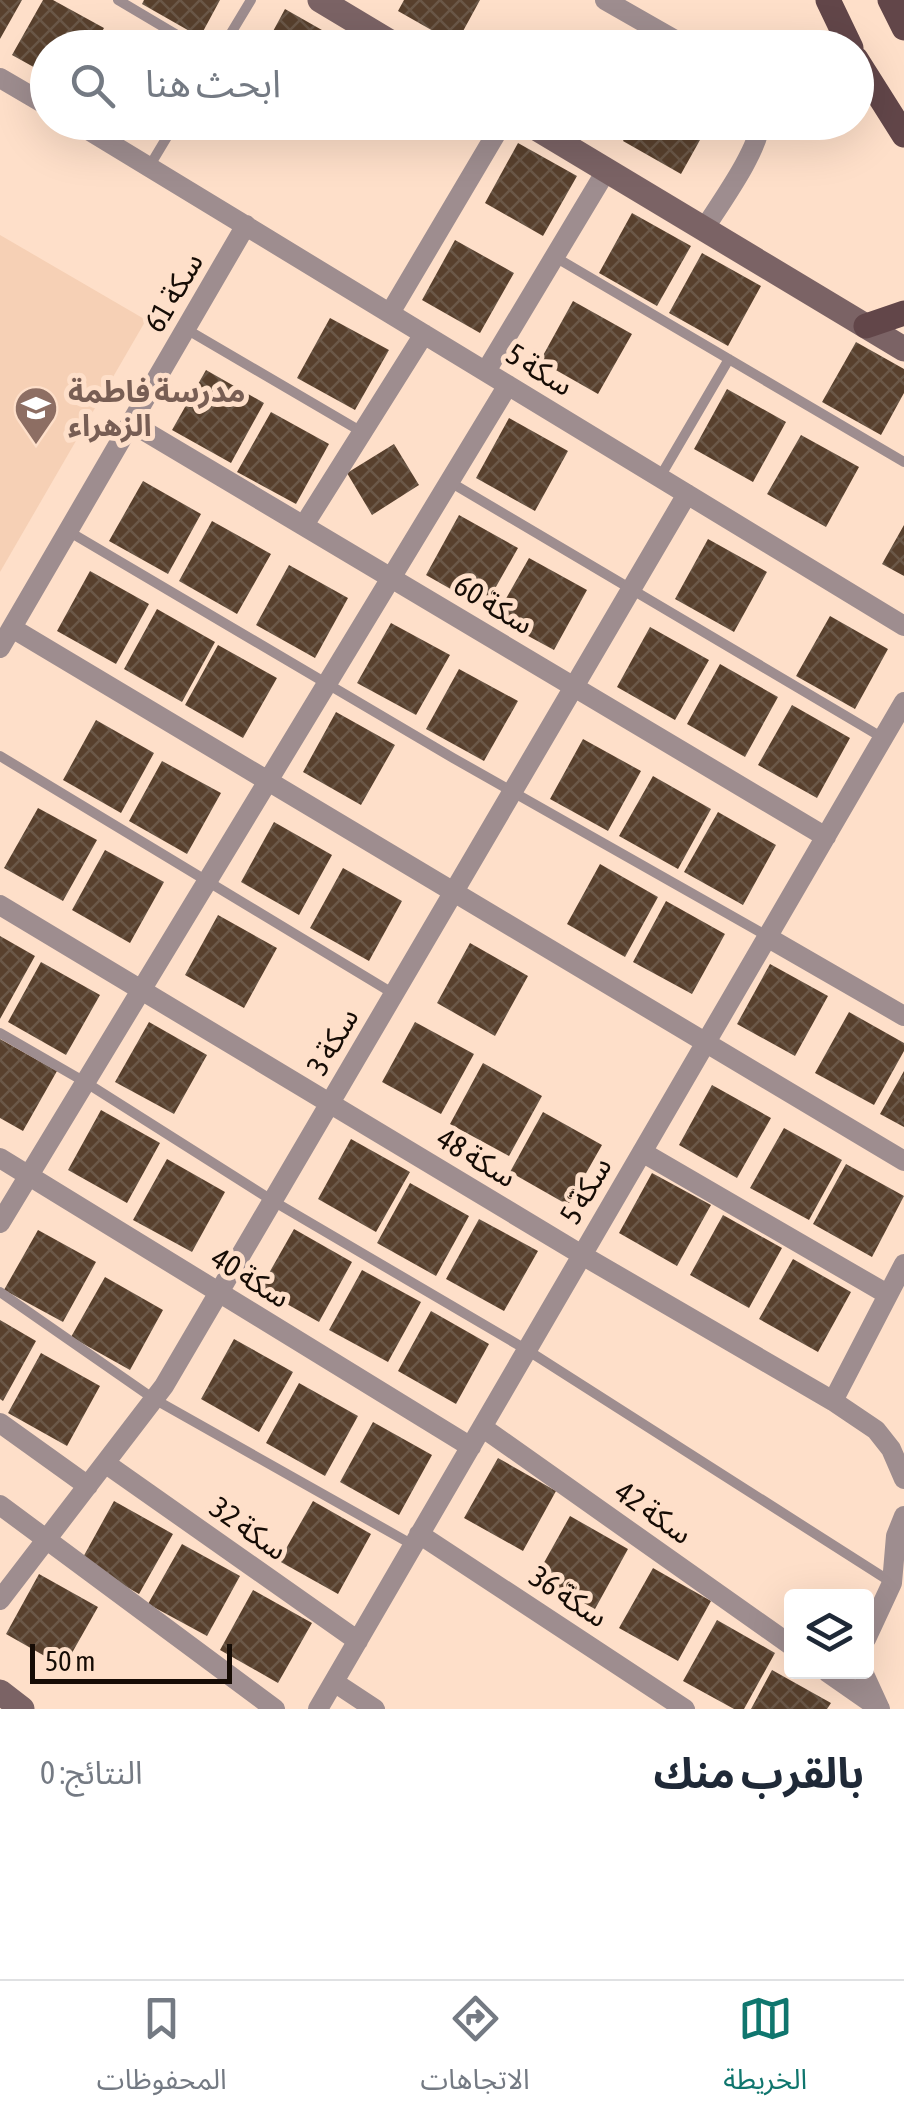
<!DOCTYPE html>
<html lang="ar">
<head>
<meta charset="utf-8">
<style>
	:root { --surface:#fff; --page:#f2f2f3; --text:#1f2937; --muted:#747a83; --line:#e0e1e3; --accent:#0f766e }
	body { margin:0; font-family:"Asap Condensed","Noto Sans Arabic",sans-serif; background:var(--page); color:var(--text); direction:rtl }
	.controls { position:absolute; right:30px; bottom:30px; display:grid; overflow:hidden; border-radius:10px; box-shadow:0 10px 40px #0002 }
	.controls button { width:90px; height:90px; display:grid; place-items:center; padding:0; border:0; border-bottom:2px solid var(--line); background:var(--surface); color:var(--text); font:50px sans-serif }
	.scale { position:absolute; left:30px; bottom:25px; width:202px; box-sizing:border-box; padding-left:10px; border:5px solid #160c05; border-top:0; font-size:28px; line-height:35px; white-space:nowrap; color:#160c05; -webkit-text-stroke:8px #fedfc9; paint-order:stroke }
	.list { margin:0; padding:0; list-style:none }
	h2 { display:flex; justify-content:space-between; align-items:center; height:130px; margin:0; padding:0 40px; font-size:42px }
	h2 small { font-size:32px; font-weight:400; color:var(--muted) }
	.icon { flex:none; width:55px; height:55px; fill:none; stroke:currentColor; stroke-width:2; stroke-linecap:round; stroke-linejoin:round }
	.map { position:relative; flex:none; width:904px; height:1709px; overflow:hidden; direction:ltr }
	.search { position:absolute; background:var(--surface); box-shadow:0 10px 40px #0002; left:30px; right:30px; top:30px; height:110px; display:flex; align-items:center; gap:25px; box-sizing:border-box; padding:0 35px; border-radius:55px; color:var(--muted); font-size:38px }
	.sheet { height:270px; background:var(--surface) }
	nav { display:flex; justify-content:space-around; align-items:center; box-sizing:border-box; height:140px; border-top:2px solid var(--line); background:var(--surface); font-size:28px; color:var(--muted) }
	nav a { display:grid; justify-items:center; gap:5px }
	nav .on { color:var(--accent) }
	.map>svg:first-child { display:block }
	.built { fill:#f6d0b5 }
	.building { fill:url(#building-cross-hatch) }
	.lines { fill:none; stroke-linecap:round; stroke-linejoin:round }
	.lane { stroke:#9e8d8f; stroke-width:10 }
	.street { stroke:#9e8d8f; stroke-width:20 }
	.secondary { stroke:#7b6365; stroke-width:25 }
	.primary { stroke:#624649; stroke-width:25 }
	.labels { text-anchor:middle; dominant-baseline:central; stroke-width:10; stroke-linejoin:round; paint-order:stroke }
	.street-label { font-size:30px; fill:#160c05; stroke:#fedfc9 }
	.education-label { font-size:30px; font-weight:bold; fill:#785e54; stroke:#fedfc9; text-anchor:start }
</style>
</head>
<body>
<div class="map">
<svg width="904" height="1709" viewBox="0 0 904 1709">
	<defs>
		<pattern id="building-cross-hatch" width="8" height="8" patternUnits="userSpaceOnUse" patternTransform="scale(2.5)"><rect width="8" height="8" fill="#58402d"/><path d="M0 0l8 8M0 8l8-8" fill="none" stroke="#6b5848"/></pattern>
	</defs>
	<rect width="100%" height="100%" fill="#fedfc9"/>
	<path class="built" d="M0 235 146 320 0 572Z"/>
	<path class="building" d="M0 0H22L0 39Z
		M43 0H53L104 28 93 48H48V75L12 55Z
		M144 0H220L200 37 142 4Z
		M404 0H480L456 44 398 11Z
		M285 9 343 42 341 48H264Z
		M573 31 602 48H564Z
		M633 122H710L681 174 623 141Z
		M518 143 577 176 543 236 485 203Z
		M632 213 691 246 657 306 599 273Z
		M455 240 514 273 480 333 422 300Z
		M702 253 761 286 728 346 669 313Z
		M573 301 632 334 598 394 540 361Z
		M330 318 389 350 355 410 297 378Z
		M856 342 904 369V393L881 435 822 402Z
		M206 370 264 403 231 463 172 430Z
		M727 389 786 422 753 482 694 449Z
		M271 412 329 444 296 504 237 472Z
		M509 418 568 451 535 511 476 478Z
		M801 435 859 467 826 527 767 494Z
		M394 444 419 485 372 515 347 473Z
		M143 481 201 514 168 574 109 541Z
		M459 515 518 548 484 608 426 575Z
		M212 521 271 554 237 614 179 581Z
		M904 525V576L882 564Z
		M708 539 767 572 734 632 675 599Z
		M529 558 587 590 554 650 495 618Z
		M289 565 348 598 315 658 256 625Z
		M90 571 149 604 116 664 57 631Z
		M157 609 215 642 182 702 124 669Z
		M830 616 888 649 855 709 796 676Z
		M391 623 450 655 416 715 357 683Z
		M650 627 709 660 675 720 617 687Z
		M218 645 277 678 243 738 185 705Z
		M720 664 778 697 745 757 687 724Z
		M459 669 518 701 484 761 426 729Z
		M792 705 850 738 817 798 758 765Z
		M336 712 395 745 361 805 303 772Z
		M96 720 154 753 121 813 63 780Z
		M583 739 641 771 608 831 550 799Z
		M162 761 221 793 187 854 129 821Z
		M653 776 711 809 678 869 619 836Z
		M38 808 97 840 63 901 4 868Z
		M718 812 776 845 743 905 684 872Z
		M274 822 332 855 299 915 241 882Z
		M105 850 164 882 130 943 72 910Z
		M600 864 658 897 625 957 567 924Z
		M343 868 402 901 369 961 310 928Z
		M666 901 725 934 692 994 633 962Z
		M218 915 277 948 244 1008 185 975Z
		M0 936 35 956 0 1019Z
		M470 943 528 976 495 1036 437 1003Z
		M41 962 100 995 66 1055 8 1022Z
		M770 964 828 996 795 1056 737 1024Z
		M849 1012 904 1043V1051L874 1105 815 1073Z
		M149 1022 207 1055 174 1114 115 1082Z
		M415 1022 474 1054 441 1114 382 1082Z
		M0 1039 57 1071 23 1131 0 1118Z
		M483 1063 542 1096 509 1156 450 1124Z
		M904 1071V1127L880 1114Z
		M712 1085 771 1118 737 1178 679 1145Z
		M101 1110 160 1143 127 1203 68 1170Z
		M543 1112 602 1145 568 1205 510 1172Z
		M784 1128 842 1160 809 1220 750 1188Z
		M351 1139 410 1172 376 1232 318 1199Z
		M167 1159 225 1192 192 1252 133 1220Z
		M846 1164 904 1196 872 1257 813 1224Z
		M652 1173 711 1205 677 1266 619 1233Z
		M410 1183 469 1216 436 1276 377 1243Z
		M723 1215 782 1248 749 1308 690 1275Z
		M479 1219 538 1251 504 1311 446 1279Z
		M294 1229 352 1262 319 1322 260 1289Z
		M38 1230 96 1262 63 1322 4 1290Z
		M793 1259 851 1292 818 1352 759 1319Z
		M362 1270 421 1302 388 1362 329 1330Z
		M105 1277 163 1310 130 1370 71 1337Z
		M431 1311 489 1344 456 1404 398 1371Z
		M0 1320 36 1341 3 1401 0 1399Z
		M234 1339 293 1372 259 1432 201 1399Z
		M41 1353 100 1386 67 1446 8 1413Z
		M299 1383 358 1416 325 1476 266 1443Z
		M373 1422 432 1455 399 1515 340 1482Z
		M498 1458 556 1491 523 1551 464 1518Z
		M114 1501 173 1534 139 1594 81 1561Z
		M313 1501 371 1534 338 1594 279 1561Z
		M570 1516 628 1549 595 1609 536 1577Z
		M182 1544 240 1576 207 1636 148 1604Z
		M653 1568 711 1601 678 1661 619 1628Z
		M39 1574 98 1607 64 1667 6 1634Z
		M253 1590 312 1623 278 1683 220 1650Z
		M717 1620 775 1653 744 1709H734L683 1681Z
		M772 1670 831 1703 827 1709H751Z"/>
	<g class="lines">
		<path class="lane" d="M118 0 199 48
			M222 48 251 0
			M149 167 176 122
			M555 257 904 462
			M186 329 362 432
			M660 477 729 359
			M450 482 883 738
			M68 531 453 758 767 936
			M0 756 394 994
			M0 1033 85 1082 273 1201 527 1350 891 1582
			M0 1292 154 1399 413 1545"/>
		<path class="street" d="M605 0 689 48
			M0 78 48 106
			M75 122 904 626
			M704 229C719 205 760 149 760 122
			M390 313 503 122
			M486 371 606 171
			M131 423 826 837
			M304 525 424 334
			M12 628 904 1161
			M0 648 246 225
			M0 905 582 1255 833 1401 876 1430 891 1449 904 1479
			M767 937 904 1016
			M642 1152 887 1294
			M0 1158 471 1447
			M0 1223 508 385
			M833 1401 904 1264
			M0 1423 88 1486
			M482 1427 792 1646
			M105 1463 358 1641
			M0 1505 275 1709
			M419 1534 685 1709
			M0 1600 164 1386 687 494
			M866 1639 892 1583 896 1536 904 1516
			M827 1672 880 1709
			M863 1672 879 1707
			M334 1682 375 1709
			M318 1709 904 702"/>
		<path class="secondary" d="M320 0 400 48
			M526 122 904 349
			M0 1692 22 1709"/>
		<path class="primary" d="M828 0 851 48
			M890 0 904 28
			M856 59 904 135
			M866 326 904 313"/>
	</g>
	<defs>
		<g id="university-pin" transform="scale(2.25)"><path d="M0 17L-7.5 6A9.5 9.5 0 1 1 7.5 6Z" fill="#8d6e63" stroke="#fedfc9"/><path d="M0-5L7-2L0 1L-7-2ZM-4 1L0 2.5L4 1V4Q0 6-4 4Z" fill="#fff"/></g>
	</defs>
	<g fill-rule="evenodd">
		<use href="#university-pin" x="36" y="408"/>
	</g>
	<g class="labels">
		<g class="street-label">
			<text transform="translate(173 292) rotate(-60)">سكة 61</text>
			<text transform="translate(540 369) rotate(31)">سكة 5</text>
			<text transform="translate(494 604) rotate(31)">سكة 60</text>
			<text transform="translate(332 1041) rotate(-60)">سكة 3</text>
			<text transform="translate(477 1157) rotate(31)">سكة 48</text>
			<text transform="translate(585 1190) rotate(-60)">سكة 5</text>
			<text transform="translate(251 1277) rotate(32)">سكة 40</text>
			<text transform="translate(654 1512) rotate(35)">سكة 42</text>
			<text transform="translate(249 1528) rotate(35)">سكة 32</text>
			<text transform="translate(569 1596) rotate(33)">سكة 36</text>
		</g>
		<g class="education-label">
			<text x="68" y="391">مدرسة فاطمة<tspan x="68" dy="34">الزهراء</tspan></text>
		</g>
	</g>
</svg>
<div class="controls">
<button><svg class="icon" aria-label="layers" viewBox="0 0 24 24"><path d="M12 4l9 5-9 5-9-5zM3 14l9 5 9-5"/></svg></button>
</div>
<div class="scale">50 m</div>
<div class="search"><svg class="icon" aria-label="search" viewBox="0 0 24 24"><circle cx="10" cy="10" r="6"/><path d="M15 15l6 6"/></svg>ابحث هنا</div>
</div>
<section class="sheet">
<h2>بالقرب منك<small>النتائج: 0</small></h2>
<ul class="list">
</ul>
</section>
<nav>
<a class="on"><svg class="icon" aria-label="map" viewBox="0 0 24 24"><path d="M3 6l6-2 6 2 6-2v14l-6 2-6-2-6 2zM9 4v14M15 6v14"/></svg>الخريطة</a>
<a><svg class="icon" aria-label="directions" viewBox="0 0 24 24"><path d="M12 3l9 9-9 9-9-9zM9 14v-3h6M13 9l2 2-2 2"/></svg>الاتجاهات</a>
<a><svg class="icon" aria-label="saved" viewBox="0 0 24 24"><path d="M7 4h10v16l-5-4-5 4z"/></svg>المحفوظات</a>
</nav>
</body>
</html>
